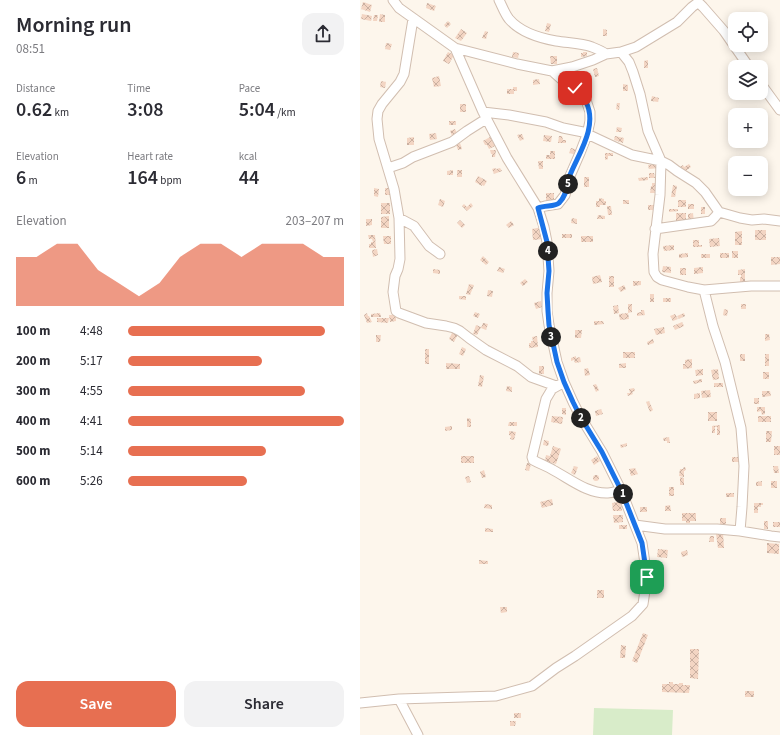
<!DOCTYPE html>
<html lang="en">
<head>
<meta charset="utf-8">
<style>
	body { margin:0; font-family:"Source Sans 3",sans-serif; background:#f2f2f3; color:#2b2b33; height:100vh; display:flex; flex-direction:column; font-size:15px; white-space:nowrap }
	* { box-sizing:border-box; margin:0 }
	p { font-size:13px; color:#7c7c81 }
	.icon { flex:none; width:22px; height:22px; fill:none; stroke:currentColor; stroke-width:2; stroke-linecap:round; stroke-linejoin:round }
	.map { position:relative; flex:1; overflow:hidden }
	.sheet { display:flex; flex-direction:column; background:#fff; width:360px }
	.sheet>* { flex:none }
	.controls { position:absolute; left:368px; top:12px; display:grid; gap:8px }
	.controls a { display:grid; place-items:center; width:40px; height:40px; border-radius:8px; background:#fff; box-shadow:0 2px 10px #0003; font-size:20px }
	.pin { position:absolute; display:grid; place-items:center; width:34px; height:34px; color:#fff; margin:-17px; border-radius:8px; box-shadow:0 2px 6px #0006 }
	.km { position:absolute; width:20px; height:20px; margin:-10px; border-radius:50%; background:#222; color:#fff; font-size:11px; line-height:20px; text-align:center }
	.round { display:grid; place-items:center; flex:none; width:42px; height:42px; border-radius:12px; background:#f2f2f3 }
	.headline { display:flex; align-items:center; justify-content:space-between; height:68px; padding:0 16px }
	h1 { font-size:22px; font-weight:600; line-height:30px }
	.metrics { display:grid; grid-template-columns:repeat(3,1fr); gap:6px; height:68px; padding:4px 16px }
	.metrics div { display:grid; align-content:center }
	.metrics b { font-size:20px; font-weight:600 }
	.metrics small { font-size:11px; font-weight:400 }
	.metrics p { font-size:11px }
	.chart { height:112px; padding:8px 16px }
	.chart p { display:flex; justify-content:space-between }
	.chart svg { width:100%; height:72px; margin-top:4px; fill:#e76f51; opacity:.7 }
	.action { display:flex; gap:8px; margin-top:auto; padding:8px 16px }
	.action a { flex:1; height:46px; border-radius:12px; background:#e76f51; color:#fff; font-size:16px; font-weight:600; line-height:46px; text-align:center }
	.action a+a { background:#f2f2f3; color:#2b2b33 }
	ul { padding:0 16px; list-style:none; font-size:13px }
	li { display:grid; grid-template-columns:64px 48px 1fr; align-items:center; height:30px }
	li i { height:10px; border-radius:5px; background:#e76f51 }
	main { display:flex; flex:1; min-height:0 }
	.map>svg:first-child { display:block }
	.garden { fill:#d8ecc9 }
	.building { fill:url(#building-cross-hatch) }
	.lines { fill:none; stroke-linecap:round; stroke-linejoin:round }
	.minor-casing { stroke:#d1beb0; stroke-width:11 }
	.minor { stroke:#fff; stroke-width:9 }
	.route-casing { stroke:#fff; stroke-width:8 }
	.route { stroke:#1a73e8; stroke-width:5 }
</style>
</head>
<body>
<main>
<section class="sheet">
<div class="headline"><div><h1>Morning run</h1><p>08:51</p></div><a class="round"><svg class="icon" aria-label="share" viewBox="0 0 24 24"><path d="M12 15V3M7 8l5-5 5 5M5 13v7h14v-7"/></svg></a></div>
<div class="metrics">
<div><p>Distance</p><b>0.62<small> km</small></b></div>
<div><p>Time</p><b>3:08</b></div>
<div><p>Pace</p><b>5:04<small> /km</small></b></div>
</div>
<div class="metrics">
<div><p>Elevation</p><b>6<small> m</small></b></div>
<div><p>Heart rate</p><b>164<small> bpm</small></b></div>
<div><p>kcal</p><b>44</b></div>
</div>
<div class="chart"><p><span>Elevation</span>203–207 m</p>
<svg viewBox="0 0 160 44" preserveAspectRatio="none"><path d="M0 44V14L10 14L20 6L30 6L40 22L50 30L60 38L70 30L80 14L90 6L100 6L110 14L120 6L130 6L140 6L150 14L160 14V44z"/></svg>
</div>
<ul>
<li><b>100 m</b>4:48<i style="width:91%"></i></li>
<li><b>200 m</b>5:17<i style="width:62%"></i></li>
<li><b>300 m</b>4:55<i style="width:82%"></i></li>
<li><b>400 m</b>4:41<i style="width:100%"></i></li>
<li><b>500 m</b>5:14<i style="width:64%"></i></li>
<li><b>600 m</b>5:26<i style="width:55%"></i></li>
</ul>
<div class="action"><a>Save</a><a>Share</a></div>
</section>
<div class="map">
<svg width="420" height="735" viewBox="0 0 420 735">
	<defs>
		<pattern id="building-cross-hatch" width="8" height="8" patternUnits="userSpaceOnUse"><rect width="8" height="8" fill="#f3d5c3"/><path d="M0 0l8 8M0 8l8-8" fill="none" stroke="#cab0a1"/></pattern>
	</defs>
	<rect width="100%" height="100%" fill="#fdf6ec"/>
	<!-- garden -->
	<path class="garden" d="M234 708 313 710 312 735H233Z"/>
	<!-- building -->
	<path class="building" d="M3 2 12 5 10 12 1 9Z
		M67 3 76 6 74 11 66 8Z
		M2 14 12 16 11 21 1 19Z
		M20 14 25 15V22H19Z
		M14 15H18L17 21H13Z
		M88 21 91 24 87 28 84 25Z
		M187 23 191 24 189 32 185 31Z
		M101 29 107 33 101 41 95 38Z
		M243 29 247 30V36H243Z
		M125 31 128 32 126 39 122 38Z
		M26 43 32 44 30 50 25 49Z
		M88 52 94 55 89 64 83 61Z
		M153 52 159 53 158 58 152 57Z
		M223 52H227V56L221 57V53H223Z
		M190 56H197V64H191Z
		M288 60V68H284V61Z
		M237 68 239 76 235 77 233 69Z
		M210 73 217 74 216 78H210Z
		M79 76 81 86 74 87 72 78Z
		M179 79 180 84 173 85V80Z
		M21 81 26 82 25 88 20 87Z
		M263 84 268 85V91H263Z
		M153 87H157V91H154V94H147V89H153Z
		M200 87H204V95H201Z
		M292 96 299 98 298 102 291 101Z
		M257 103H260L259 110 256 109Z
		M100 104H106V112H100Z
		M89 121H96V125H89Z
		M257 127 262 128 261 132H256Z
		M95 129 98 135 93 138 90 131Z
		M76 133 77 139 70 140 69 134Z
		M162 134 164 139 160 141 157 135Z
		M184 135 192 136 191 142 183 141Z
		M199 136H202L203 140H206V143H198Z
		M255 136 264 138 263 143 254 140Z
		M54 137V145H47V138Z
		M130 137 135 146 129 149 127 145H125L123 141Z
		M100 143 102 149 98 150 96 145Z
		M211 148 218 150 217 155 209 153Z
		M130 150H136L135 157H132V154H131Z
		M190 151H195V159H186V155H190Z
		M245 153H253V156H248V159L245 160Z
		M178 161H183V169H179Z
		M299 164V168L289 169 288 165Z
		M329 164 331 167 324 172 320 167 323 165 324 167Z
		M135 168 136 169 140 168 142 171 134 174 132 169Z
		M93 170V175H87V171Z
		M97 170H102V177H97Z
		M289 173H294L295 178H289Z
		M118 176 127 181 124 186 122 185V186L115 182Z
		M224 177H229V187H224Z
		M288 177V180L279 181 278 178Z
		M292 183H299L298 193H290L291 186H292Z
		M313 185 317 186 315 197H311Z
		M14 188 19 189 18 197 14 196Z
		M25 188H33V195H25Z
		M186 193H194V201H186Z
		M239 198 244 199V201H246V205H240V207H236V201H239Z
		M80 199 85 201 83 207 78 205Z
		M263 200H269V204H263Z
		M318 200H326V207H318Z
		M21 203H30V214H21Z
		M111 203 113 206 107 211 102 206 104 204 107 207Z
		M328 204H334V209H328Z
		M288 205H296V210H288Z
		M247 206H251L252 215H248Z
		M341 207H345V214H341Z
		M309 209H318V211L309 212Z
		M316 213H326V222H316Z
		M333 213 334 222H328V214Z
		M238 215 245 216V219H237Z
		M29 216V228H21V217Z
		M212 218 217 219V224L211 223Z
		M6 219H12V225L6 226Z
		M100 220 105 225 102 228 97 223Z
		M151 221 154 225 149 228 146 225Z
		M182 227 184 239 173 240 172 229Z
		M395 230H406V240H395Z
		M382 231V245H375V232Z
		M202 234H212V238H202Z
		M8 235H15L16 248H9V244H11V242H13L12 239H9Z
		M23 236H31V244H24Z
		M221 236H233V242H221Z
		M359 238 360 246 350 247 349 239Z
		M333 240H339V245H342V247H333Z
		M314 245V250L304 251 303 246Z
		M17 249 18 255 13 257 12 250Z
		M372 251H378V258H372Z
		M328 253V257L319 258V254Z
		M360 253H369V258H360Z
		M341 254H350V258H341Z
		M123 256 129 262 126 265 120 260Z
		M411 257H420V264L411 265Z
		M303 266 311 267V273L302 272Z
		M139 267 145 269 143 273 137 271Z
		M343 267V273L334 274V268Z
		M320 268H326V275H320Z
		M73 269 80 270V274L73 273Z
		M385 269V283H380V277H381V275H378V270Z
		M240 275 242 282 233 284 232 277Z
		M249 276H254V287H249Z
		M165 279 168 282 163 286 160 283Z
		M273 281H281V285L273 286Z
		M109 284 114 285 110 295 106 294Z
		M264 285 266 289 261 292 258 288Z
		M128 290 133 291 132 297 127 296Z
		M290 294H294V302H290Z
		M99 296H106V300L99 299Z
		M303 298H311V302H303Z
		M181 301 182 307 176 309 174 303Z
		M268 304H272V312L268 313Z
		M381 304H386V309H381Z
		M258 305 259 313 254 314 253 306Z
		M364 309 368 310 367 316 363 315Z
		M281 310H284L285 315 277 316V313L281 312Z
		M115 312 120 314 118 318 113 316Z
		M7 313 8 316H9L12 322 7 323 4 315Z
		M20 313 21 317H11V314Z
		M268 313 269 319 260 320 259 314Z
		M324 313 325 316 319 319 317 316Z
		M315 314 318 319 313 321 310 316Z
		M29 315H36V321L30 322Z
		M17 318H29L28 323 17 322Z
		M234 321H243L244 324 234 325Z
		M322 322 324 326 315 330 313 326Z
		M123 323 128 324 126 330 121 328Z
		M116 325 121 327 117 335 113 334Z
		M304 327 305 333 296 335 294 329Z
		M215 330H222L221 338H215Z
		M93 331 98 334 94 342 89 339Z
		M405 334H409L410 340 405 341Z
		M16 335H21L20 342H16Z
		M177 336 178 347 169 348V343H171V341H173L172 337Z
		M293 339 294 343 288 345 287 342Z
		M102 347 106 349 103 356 99 354Z
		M65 349H69V364H65Z
		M263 352H275V358H263Z
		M380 354H385V361H380Z
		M405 354H409V366H405Z
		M216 356V358L220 357 221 362 215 363 214 360 211 361V358Z
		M332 359V368L323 369V364H325V360Z
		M86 363 100 364V369H86Z
		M266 363V368H259V364Z
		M179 366H184V374H179Z
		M228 368 230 375 225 376 224 369Z
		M343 369V375L336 376 335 370Z
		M358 369 359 379 353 380 351 370Z
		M403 372H409V379H403Z
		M120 375 124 376 122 387 118 386Z
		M342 379V382L334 384 333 381Z
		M354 383H363V387H354Z
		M236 384 239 390 236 392 233 385Z
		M147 386 152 387V392L146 391Z
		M274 388 275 391 272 392 273 394 268 396 267 393H270L269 389Z
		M350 390 351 397 342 398 341 391Z
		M402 391H410L411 396 402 397Z
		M340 393V398L334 399V394Z
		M394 398H399V404H394Z
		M289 401 293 410 290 412 286 402Z
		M397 407H405V414L402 415 401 411 397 412Z
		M202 408H206V415L202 414Z
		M241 409 243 414 236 416 235 411Z
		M348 412H357V421H348Z
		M192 416 203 417 202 424 191 422Z
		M398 416H411V422H398Z
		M107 418 111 419V427H107Z
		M149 422H157V426H148Z
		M360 425V435H357V427H355V433H352V426Z
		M92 426V430L85 431V427Z
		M149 431 156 432 154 440 150 439 151 436 149 435Z
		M406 431H412L411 442H406Z
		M309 437 310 443H307V441H304L303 438Z
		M184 440 189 441 188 446 183 445Z
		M267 443V446L261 448 260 445Z
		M193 446 201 449 196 464 185 461 186 455 190 456Z
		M414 446H420V455H414Z
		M101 456H114V463H101Z
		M237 456 240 461 234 465 231 460Z
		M372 457H383V462H372Z
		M167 463 171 464 169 471 165 470Z
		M214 466 218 467 215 475 211 473Z
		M413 466H418L419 473H414Z
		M324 467 326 468 325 471H324V477L319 476 320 469H323Z
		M275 468 278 474 271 476 269 469Z
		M124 470 126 477 122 478 120 472Z
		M233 478a3 3 0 1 1 6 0a3 3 0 1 1-6 0Z
		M109 476 111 482 107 483 105 477Z
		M320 477 324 478V485H320Z
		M402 481V486H396V482Z
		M411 481H417V488H411Z
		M309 487H314V496H309Z
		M366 493H374V497H366Z
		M192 499 193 505 182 508 180 502Z
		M257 501H261L262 511H253L252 503 257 502Z
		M394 503H403V505H401V507H398V513H394Z
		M125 504 132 505V509L124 508Z
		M310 505 311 511H305V506Z
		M280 507H287V512H280Z
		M322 513H336V521H330V523H326V521H322Z
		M253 515H263V522L254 523Z
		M360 518H366V524H360Z
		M404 521H408V529H404Z
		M413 522H420V527H413Z
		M259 525H267V529H259Z
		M125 528 133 529V532H125Z
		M363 533 364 548H358L356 534Z
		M350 536H354V542H349Z
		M407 543 419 544V554L407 553Z
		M298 549 308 550 307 558 297 557Z
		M327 550 328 555 322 557 321 552Z
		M119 560 128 561V564H119Z
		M237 590H244V598H237Z
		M140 607H147V612L141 613Z
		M283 633 288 635 277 663 272 661Z
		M261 645 266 646 265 658H260Z
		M330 649H339L338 679 330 678Z
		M309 682H313V684H319V683H323V685H330L329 693 302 692V684H309Z
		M385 691H394V697H385Z
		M154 713H161V718H154Z
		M150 721H156L155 726H150Z"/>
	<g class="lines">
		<!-- minor casing -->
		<g class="minor-casing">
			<path id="minor" d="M139 0C142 6 145 14 149 19 160 32 179 38 196 41 208 43 221 43 232 47 237 49 242 51 246 54
				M53 19 44 74 40 82 22 104 18 111 17 119 19 139 34 189 39 218 40 259 38 269 35 276 33 292 36 311 39 313 66 323 86 326 94 328 100 331 109 338 126 350 157 366 171 377 196 386
				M95 48 157 64 192 71 201 79 219 91 223 94 227 103 230 112V121L227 135 220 153 210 176 205 195 198 204 185 206 178 208
				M261 52 269 62 273 72 280 94 288 131 301 161 300 195 293 254 294 272 297 277 302 280 328 287 344 290 391 286H420
				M192 71 212 67 233 60 246 54 261 52 276 47 317 22 332 7 336 4H340L343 7 364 31 389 67
				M401 84 420 110
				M123 112 149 115 186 122 203 128 223 132 272 155 301 161 309 165 317 171 336 183 345 192 359 212 380 218 392 220 404 219 420 221
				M28 168 43 163 53 157 92 142 107 131 126 119
				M39 218 54 226 69 246 80 254
				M295 229 351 221 355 217 359 212
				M344 290 353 326 365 362 381 428 384 466 382 507 380 531
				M201 384 192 389 186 399 173 453 172 457 173 460C180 464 187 466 193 470 210 479 228 494 248 493 253 493 257 491 261 490
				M275 525 305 529H357L380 531 411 536 420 537
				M39 699 58 735
				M0 703 39 699 136 696 172 686 196 668 215 656 272 616 283 604 287 577 282 543 261 490 242 452 220 416 213 402 204 382 197 362 189 325 187 311V293L189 271 187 242 184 227 178 208 147 158 123 112 95 48 39 8 33 0"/>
		</g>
		<!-- minor -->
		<use href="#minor" class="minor"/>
	</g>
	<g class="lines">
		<!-- route casing -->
		<g class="route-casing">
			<path id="route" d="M215 88C221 91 224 96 226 102 238 126 219 153 210 175 207 184 207 196 199 203 195 207 185 205 178 208L187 242 189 271 187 293 188 311 189 325 197 362 204 382 213 402 220 416 242 452 261 490 282 543 287 577"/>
		</g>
		<!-- route -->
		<use href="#route" class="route"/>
	</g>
</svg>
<div class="controls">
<a><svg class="icon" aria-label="locate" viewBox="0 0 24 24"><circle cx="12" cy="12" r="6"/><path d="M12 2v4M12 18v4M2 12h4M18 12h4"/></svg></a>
<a><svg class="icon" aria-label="layers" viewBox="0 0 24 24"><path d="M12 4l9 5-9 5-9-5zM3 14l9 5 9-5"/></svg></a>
<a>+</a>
<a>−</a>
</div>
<div class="pin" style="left:287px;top:577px;background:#1e9e55"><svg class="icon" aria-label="arrive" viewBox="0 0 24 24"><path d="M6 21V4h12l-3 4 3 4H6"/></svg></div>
<div class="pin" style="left:215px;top:88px;background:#d93025"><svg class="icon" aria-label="check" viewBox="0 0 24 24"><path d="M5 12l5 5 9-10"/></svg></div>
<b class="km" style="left:263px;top:494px">1</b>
<b class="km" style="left:221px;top:418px">2</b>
<b class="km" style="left:191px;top:337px">3</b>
<b class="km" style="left:188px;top:251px">4</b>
<b class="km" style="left:208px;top:184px">5</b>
</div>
</main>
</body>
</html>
